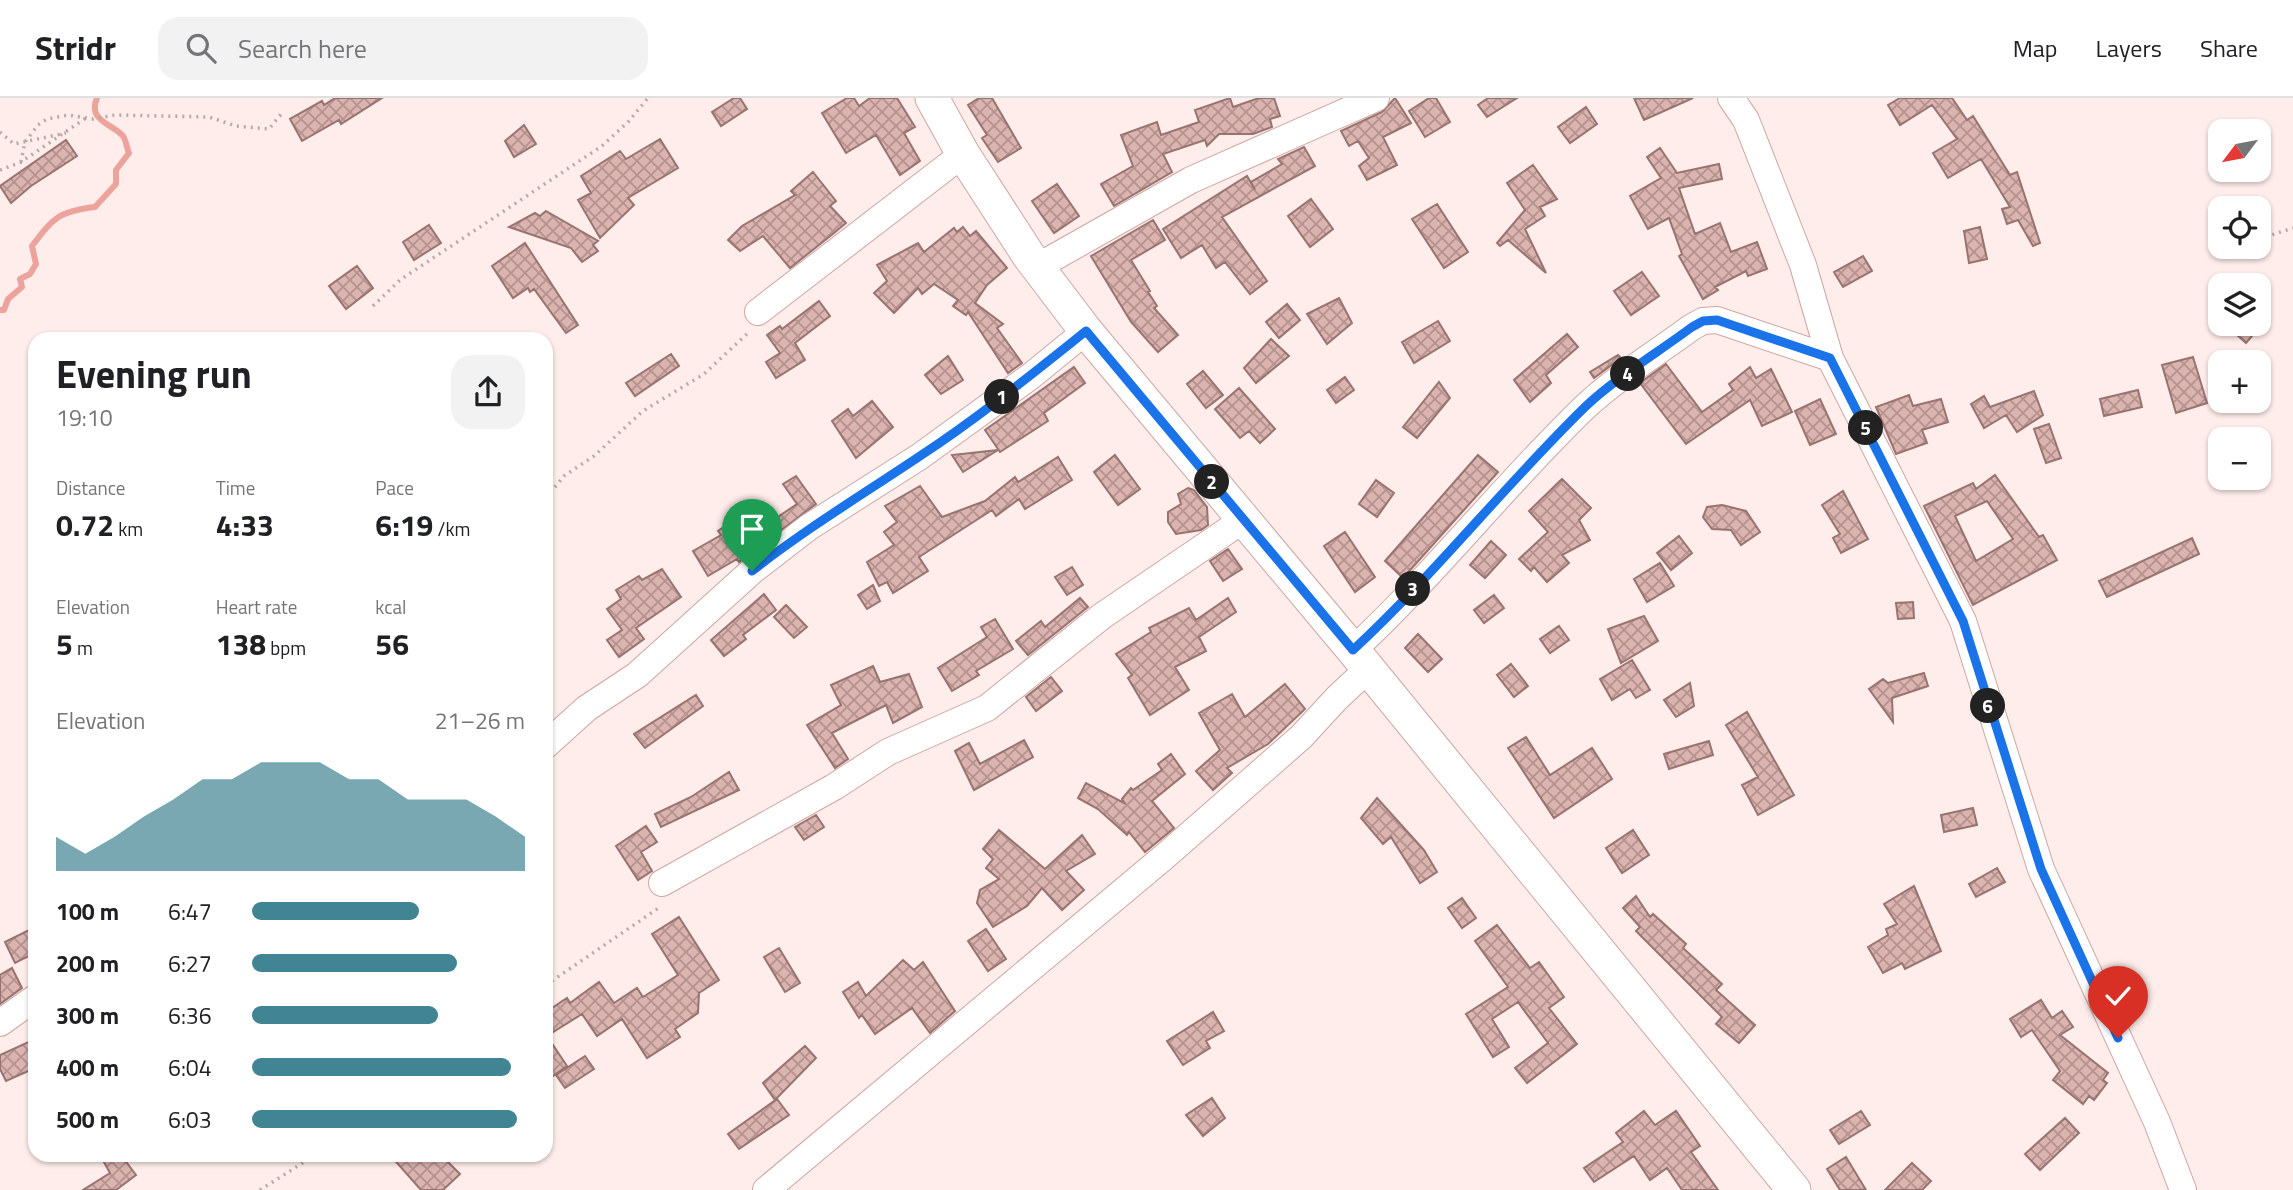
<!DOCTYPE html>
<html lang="en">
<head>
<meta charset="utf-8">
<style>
	body { margin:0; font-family:"Titillium Web",sans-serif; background:#f2f2f2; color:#202124; height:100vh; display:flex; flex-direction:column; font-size:26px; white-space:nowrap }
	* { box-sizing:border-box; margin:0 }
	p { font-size:23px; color:#757577 }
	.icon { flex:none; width:38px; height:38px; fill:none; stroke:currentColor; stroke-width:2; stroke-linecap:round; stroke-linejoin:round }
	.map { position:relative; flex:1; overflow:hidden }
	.sheet { position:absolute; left:28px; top:234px; width:525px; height:830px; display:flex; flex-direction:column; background:#fff; border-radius:21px; box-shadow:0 2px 5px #0004 }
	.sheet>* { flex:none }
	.needle { width:46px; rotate:238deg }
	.buttons { position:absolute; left:2208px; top:21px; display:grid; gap:14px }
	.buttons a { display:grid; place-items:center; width:63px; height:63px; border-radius:14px; background:#fff; box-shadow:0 2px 5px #0004; font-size:35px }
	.pin { position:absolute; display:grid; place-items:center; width:60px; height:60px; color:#fff; margin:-72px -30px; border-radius:50% 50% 50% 0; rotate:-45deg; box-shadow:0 0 7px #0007 }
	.pin .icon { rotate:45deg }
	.km { position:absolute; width:35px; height:35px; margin:-18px; border-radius:50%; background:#222; color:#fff; font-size:19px; line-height:35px; text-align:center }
	.round { display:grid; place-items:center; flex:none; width:74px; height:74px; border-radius:21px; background:#f2f2f2 }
	.overview { display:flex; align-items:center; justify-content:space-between; height:119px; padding:0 28px }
	h1 { font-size:38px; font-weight:700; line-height:52px }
	.stats { display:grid; grid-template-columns:repeat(3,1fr); gap:10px; height:119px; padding:7px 28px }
	.stats div { display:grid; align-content:center }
	.stats b { font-size:30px; font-weight:700 }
	.stats small { font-size:19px; font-weight:400 }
	.stats p { font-size:19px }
	.chart { height:196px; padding:14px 28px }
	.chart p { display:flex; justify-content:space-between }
	.chart svg { width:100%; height:126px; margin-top:7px; fill:#418493; opacity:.7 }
	ul { padding:0 28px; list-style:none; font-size:23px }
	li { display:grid; grid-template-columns:112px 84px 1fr; align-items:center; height:52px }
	li i { height:18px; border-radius:9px; background:#418493 }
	header { display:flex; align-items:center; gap:42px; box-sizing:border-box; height:98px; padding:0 35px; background:#fff; border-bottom:2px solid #e0e0e0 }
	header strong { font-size:33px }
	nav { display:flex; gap:38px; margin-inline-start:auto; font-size:24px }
	.search { width:490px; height:63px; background:#f2f2f2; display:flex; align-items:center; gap:18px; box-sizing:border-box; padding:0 24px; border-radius:21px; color:#757577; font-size:26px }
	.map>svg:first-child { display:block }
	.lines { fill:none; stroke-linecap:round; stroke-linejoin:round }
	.stream { stroke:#eca39c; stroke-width:6 }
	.building { fill:url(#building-cross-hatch); stroke:#98736f; stroke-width:2; fill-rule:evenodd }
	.minor-casing { stroke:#cea6a2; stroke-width:28 }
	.major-casing { stroke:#cea6a2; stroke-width:35 }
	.path { stroke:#b9a8a6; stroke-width:3.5; stroke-dasharray:2 5; stroke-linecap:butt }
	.minor { stroke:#fff; stroke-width:26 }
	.major { stroke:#fff; stroke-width:33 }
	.route-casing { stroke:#fff; stroke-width:14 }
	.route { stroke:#1a73e8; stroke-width:9 }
</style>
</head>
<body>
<header>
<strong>Stridr</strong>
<div class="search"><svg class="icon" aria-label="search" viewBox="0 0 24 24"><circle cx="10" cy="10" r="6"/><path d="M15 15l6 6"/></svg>Search here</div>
<nav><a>Map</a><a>Layers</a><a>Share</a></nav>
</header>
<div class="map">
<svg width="2293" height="1092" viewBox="0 0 2293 1092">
	<defs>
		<pattern id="building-cross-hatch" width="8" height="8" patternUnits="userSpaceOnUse" patternTransform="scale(1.75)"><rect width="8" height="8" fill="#dbb3af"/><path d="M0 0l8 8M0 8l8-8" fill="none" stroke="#b3928f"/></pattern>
	</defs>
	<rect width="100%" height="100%" fill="#feedeb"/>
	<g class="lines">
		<!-- stream -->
		<path class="stream" d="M0 212H4L8 201 22 189 20 181 30 176 36 166 32 148C53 120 59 113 95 109L116 86V72L129 55C127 51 126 42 123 38 113 26 87 23 97 0"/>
	</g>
	<!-- building -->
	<path class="building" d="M335 0H382L341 26 339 22 302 43 290 21 322 3 324 7Z
		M734 0H740L747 11 721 28 712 14Z
		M847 0H854L859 8 870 0H897L915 29 904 35 920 63 900 77 876 37 846 55 822 15Z
		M979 0H992L1021 50 998 64 982 40 987 37 968 7Z
		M1230 0 1233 9 1259 0H1274L1280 18 1270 21 1272 29 1253 36H1219L1207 48 1205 42 1163 56 1172 74 1114 108 1101 86 1133 68 1121 37 1157 24 1161 37 1199 24 1195 12Z
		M1395 0 1411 25 1383 39 1397 67 1367 82 1359 68 1369 60 1358 43 1349 48 1341 33 1382 14Z
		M1429 0H1436L1450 24 1425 39 1409 13Z
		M1488 0H1517L1487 19 1478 7Z
		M1634 0H1693L1644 22Z
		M1900 0H1952L1967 22 1973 18 2010 77 2017 74 2040 145 2033 148 2018 122 2007 126 2002 111 2010 109 1981 61 1948 80 1933 55 1957 41 1932 7 1900 27 1888 7Z
		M1586 9 1597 26 1570 45 1558 29Z
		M524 27 536 46 514 59 505 43Z
		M660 41 678 70 628 100 634 107 600 140 578 102 591 95 581 78 620 53 626 61Z
		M66 42 77 58 31 88 11 105 0 88Z
		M1304 49 1315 68 1222 119 1267 183 1250 196 1225 164 1216 170 1202 147 1181 160 1163 131 1247 78 1255 92 1251 84 1282 66 1278 61Z
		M1660 50 1677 75 1719 66 1722 81 1679 90 1695 136 1720 125 1731 154 1757 144 1767 171 1748 178 1746 173 1715 189 1718 192 1703 201 1679 158 1682 156 1669 120 1648 131 1630 98 1661 80 1647 59Z
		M1533 67 1557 101 1540 109 1545 118 1525 131 1546 175 1508 142 1500 148 1497 145 1525 112 1507 85Z
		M813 74 836 103 830 108 846 125 834 135 790 170 763 138 740 153 728 142 742 128 795 97 791 93Z
		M1057 86 1079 118 1054 135 1032 103Z
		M1311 101 1333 131 1310 149 1288 118Z
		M1437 106 1468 154 1444 170 1412 121Z
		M546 113 598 143 593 147 598 153 582 164 571 150 509 129 535 115 540 118Z
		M1153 122 1165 142 1131 162 1150 193 1148 194 1157 208 1154 210 1178 237 1158 254 1131 224 1091 158Z
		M429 127 441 145 414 162 403 144Z
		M963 129 970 138 976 133 1007 170 987 187 975 205 1003 226 997 230 1022 265 1008 275 968 214 966 217 953 208 958 202 934 186 922 196 918 190 894 215 874 195 887 183 877 167 918 145 924 154 954 130 957 134Z
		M1980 129 1987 161 1969 165 1964 133Z
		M525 145 578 227 566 235 534 191 530 194 528 190 513 200 492 168Z
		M1863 158 1872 173 1843 189 1834 174Z
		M357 168 373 190 346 211 329 188Z
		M1642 174 1659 198 1631 217 1614 193Z
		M1339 200 1352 225 1327 246 1307 216Z
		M819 203 830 218 795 245 805 262 776 280 766 264 780 255 767 237 780 228 782 231Z
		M1287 206 1300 222 1279 240 1266 224Z
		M1438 223 1450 243 1414 265 1402 244Z
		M2225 226H2262L2246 245Z
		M1567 236 1578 249 1546 277 1551 285 1530 304 1514 282Z
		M1271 241 1289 258 1256 285 1244 270Z
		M671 256 679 268 635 298 626 285Z
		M1618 257 1621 260 1594 280 1590 274Z
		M948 258 963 282 941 296 925 277Z
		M2193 259 2207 305 2176 315 2162 267Z
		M1666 266 1702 314 1733 292 1729 286 1750 269 1756 280 1771 271 1792 314 1762 328 1750 302 1686 346 1640 285Z
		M1074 269 1085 285 1044 315 1048 323 1000 354 985 332Z
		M1203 273 1223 297 1206 310 1187 286Z
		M1345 279 1354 292 1336 305 1327 292Z
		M1439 284 1450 300 1417 340 1403 329Z
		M1239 290 1275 331 1260 345 1249 333 1240 340 1215 311Z
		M2138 292 2142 309 2104 318 2100 301Z
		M2034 293 2043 317 2017 334 2006 317 1984 330 1971 306 1984 298 1990 309Z
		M1909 297 1913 308 1941 301 1948 324 1922 332 1927 345 1896 356 1876 309Z
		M1820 301 1836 336 1810 347 1795 313Z
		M872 303 893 329 856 360 832 323 848 311 853 318Z
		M2049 326 2061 360 2046 365 2034 331Z
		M998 352 963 374 952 357Z
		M1115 357 1140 391 1118 407 1094 374Z
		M1478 357 1498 374 1403 480 1385 463Z
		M1058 359 1072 382 1025 411 1019 401 996 418 992 412 919 459 928 473 893 495 887 484 879 488 867 464 894 447 884 434 897 424 885 408 920 388 942 419 985 403 1015 379 1018 384Z
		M1995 377 2039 439 2043 437 2057 462 1973 507 1924 408 1973 385 1976 391ZM1987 403 2013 441 1976 463 1955 418Z
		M796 378 816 406 739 464 737 461 708 478 693 453 721 437 718 433 747 413 760 431 797 406 783 386Z
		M1562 381 1591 410 1579 422 1590 442 1562 457 1569 465 1547 484 1534 469 1531 473 1519 461 1548 434 1529 413Z
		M1376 382 1394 395 1377 419 1359 406Z
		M1188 390 1194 392 1207 409 1208 427 1201 432 1176 436 1168 424V414L1181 406 1178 396Z
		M1843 393 1868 441 1841 455 1833 440 1840 436 1822 407Z
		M1722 407 1746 413 1760 434 1741 447 1731 432 1712 431 1703 419 1707 409Z
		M1345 434 1375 479 1355 494 1324 448Z
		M1679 438 1692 455 1671 472 1657 455Z
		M2192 440 2199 456 2107 499 2099 483Z
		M1491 443 1506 457 1485 480 1470 467Z
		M1228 451 1242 471 1223 483 1210 463Z
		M1660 465 1674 488 1647 504 1634 481Z
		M1072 469 1083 487 1067 497 1055 479Z
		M662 471 681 499 636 530 644 541 619 559 607 542 622 532 607 511 621 501 616 492 639 478 642 482Z
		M873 487 880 503 867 511 858 497Z
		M764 496 776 512 743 537 746 541 724 558 711 542Z
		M1494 497 1504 510 1484 525 1474 512Z
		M1080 500 1088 509 1028 557 1016 543 1041 523 1045 529Z
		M1228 500 1236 514 1199 539 1206 553 1175 569 1189 592 1150 617 1128 580 1132 577 1116 556 1151 534 1149 530 1189 510 1196 522Z
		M1913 504 1914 520 1898 521 1896 505Z
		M786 507 807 529 794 540 774 519Z
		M1644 518 1658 543 1621 565 1608 531Z
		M995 521 1013 551 976 573 979 577 952 593 938 570 987 539 981 529Z
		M1559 528 1569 542 1550 555 1540 541Z
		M1418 536 1442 561 1428 574 1405 550Z
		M1632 562 1650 592 1636 600 1630 591 1612 602 1600 581Z
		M1511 566 1528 588 1514 599 1497 577Z
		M873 568 880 584 909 576 922 609 893 625 886 607 832 635 848 661 835 670 807 627 841 607 831 587Z
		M1924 575 1928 588 1892 600 1893 624 1869 591 1883 581 1888 585Z
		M1051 579 1062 593 1036 613 1026 599Z
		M1690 585 1694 608 1676 619 1664 602Z
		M1285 586 1305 611 1268 646 1227 670 1232 675 1213 692 1196 673 1220 652 1199 615 1232 596 1245 619Z
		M696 597 703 608 645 650 634 636Z
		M1747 614 1794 697 1758 717 1742 687 1758 679 1726 627Z
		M1526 639 1550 677 1592 650 1612 681 1554 720 1508 650Z
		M1024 642 1033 659 974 692 955 653 969 645 980 666Z
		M1709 643 1713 657 1669 671 1664 656Z
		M1171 656 1185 676 1152 703 1174 730 1145 754 1129 734 1127 737 1098 711 1078 700 1086 685 1124 705 1122 701 1131 690 1133 692 1162 672 1158 666Z
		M729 674 739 692 661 729 655 716 691 699Z
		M1377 700 1424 752 1437 774 1420 785 1391 739 1383 746 1361 720Z
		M1973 710 1977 727 1944 734 1941 717Z
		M816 717 824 729 804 742 795 729Z
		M646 728 657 744 641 754 652 773 638 782 616 748Z
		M999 732 1045 771 1082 737 1095 756 1066 773 1084 792 1062 812 1042 790 1027 808 993 829 977 805 980 792 999 781 986 770 993 761 983 751Z
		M1633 732 1649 757 1622 775 1606 750Z
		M1997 770 2005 784 1976 799 1969 786Z
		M1914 788 1941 853 1905 871 1902 865 1883 875 1868 849 1888 837 1886 831 1897 826 1884 806Z
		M1636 798 1650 819 1653 816 1686 846 1683 850 1722 886 1716 892 1755 927 1739 945 1716 926 1722 919 1636 833 1640 829 1623 810Z
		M1462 800 1476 820 1462 830 1448 810Z
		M679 819 719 882 699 895 698 915 675 931 680 939 647 960 622 921 597 938 582 916 547 938 567 968 546 983V914L567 900 570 905 599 884 614 905 637 890 643 899 678 877 652 836Z
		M1497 827 1530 870 1539 864 1564 899 1549 910 1577 946 1527 985 1515 970 1548 945 1518 904 1492 921 1509 949 1493 959 1466 916 1508 889 1475 843Z
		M35 829V855L15 865 5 844Z
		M986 831 1006 861 988 873 968 843Z
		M779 850 800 885 785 894 764 859Z
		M903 862 914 872 923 864 955 913 930 935 912 910 875 936 862 917 859 920 843 894 858 884 866 898Z
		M12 870 22 890 0 906V877Z
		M2041 902 2052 920 2062 913 2073 929 2060 937 2108 975 2103 982 2107 985 2094 1002 2089 998 2083 1006 2053 982 2060 973 2032 932 2021 939 2010 921Z
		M1213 914 1224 933 1206 943 1210 950 1183 967 1167 943Z
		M35 941V970L6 983 0 971V957Z
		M805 948 816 960 775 1002 763 985Z
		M585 958 594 971 565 990 556 977Z
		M1212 1000 1225 1020 1203 1038 1186 1017Z
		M777 1001 789 1017 739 1051 728 1036Z
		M1644 1013 1655 1027 1676 1013 1700 1048 1691 1054 1718 1092H1682L1667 1070 1650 1082 1634 1058 1594 1084 1584 1070 1623 1044 1616 1035Z
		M1861 1013 1870 1027 1839 1046 1830 1032Z
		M2065 1020 2079 1035 2040 1072 2025 1056Z
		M100 1057H121L136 1077 116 1092H83L110 1075Z
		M390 1057H441L460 1076 443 1092H421Z
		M1846 1059 1866 1092H1840L1827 1071Z
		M1912 1065 1931 1083 1922 1092H1885Z"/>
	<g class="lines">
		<!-- minor casing -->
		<g class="minor-casing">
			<path id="minor" d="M1731 0 1746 22 1803 167 1830 260 1963 523 2041 771 2157 1024 2183 1092
				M1037 169 1191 82 1376 0
				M758 214 963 56
				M1353 552C1435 476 1504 387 1585 309 1617 279 1657 255 1692 229L1703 223 1717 222 1830 260
				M546 647 587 610 637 577 752 473 809 429 919 359 1031 278 1086 233
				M662 785 834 689 888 654 987 610 1102 518 1243 422
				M0 925 35 900
				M766 1092 1164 759 1301 639 1337 600 1368 571"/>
		</g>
		<!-- major casing -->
		<g class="major-casing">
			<path id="major" d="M932 0 963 56 1029 158 1086 233 1353 552 1794 1092"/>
		</g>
		<!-- path -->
		<path class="path" d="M0 34 14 46 66 35
			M21 64 25 44 38 27 47 21 68 17 93 21 115 17 209 19 236 28 269 31 282 15
			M0 72 21 64 86 20
			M2259 141 2293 130
			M2214 148 2221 147
			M373 208 400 182 602 48 629 23 648 0
			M546 400 564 378 594 358 643 313 704 276 748 235
			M546 887 660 809
			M260 1092 315 1057"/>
		<!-- minor -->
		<use href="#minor" class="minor"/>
		<!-- major -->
		<use href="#major" class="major"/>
	</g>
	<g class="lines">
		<!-- route casing -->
		<g class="route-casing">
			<path id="route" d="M752 473C807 430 862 397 920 358 978 320 1032 276 1086 233L1353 552C1435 476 1505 387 1585 309 1617 279 1657 255 1692 229L1703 223 1717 222 1830 260 1963 523 2041 771 2118 940"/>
		</g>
		<!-- route -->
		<use href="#route" class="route"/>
	</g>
</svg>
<div class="buttons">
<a><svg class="needle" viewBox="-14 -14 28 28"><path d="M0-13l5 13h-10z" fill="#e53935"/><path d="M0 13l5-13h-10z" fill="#757577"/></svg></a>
<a><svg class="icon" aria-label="locate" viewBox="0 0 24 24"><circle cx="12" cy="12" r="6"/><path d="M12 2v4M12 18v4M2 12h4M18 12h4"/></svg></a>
<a><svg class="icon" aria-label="layers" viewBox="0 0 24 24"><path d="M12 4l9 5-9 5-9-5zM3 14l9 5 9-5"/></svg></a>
<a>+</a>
<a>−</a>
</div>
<div class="pin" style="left:752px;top:473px;background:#1e9e55"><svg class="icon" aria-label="arrive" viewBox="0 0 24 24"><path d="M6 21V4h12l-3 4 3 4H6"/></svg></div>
<div class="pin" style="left:2118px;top:940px;background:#d93025"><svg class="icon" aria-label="check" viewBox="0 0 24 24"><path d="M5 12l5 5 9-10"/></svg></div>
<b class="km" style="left:1002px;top:299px">1</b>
<b class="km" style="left:1212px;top:384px">2</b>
<b class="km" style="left:1413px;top:491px">3</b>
<b class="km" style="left:1628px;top:276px">4</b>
<b class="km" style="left:1866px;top:330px">5</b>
<b class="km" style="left:1988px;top:608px">6</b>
<section class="sheet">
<div class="overview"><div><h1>Evening run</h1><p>19:10</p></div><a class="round"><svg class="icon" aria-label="share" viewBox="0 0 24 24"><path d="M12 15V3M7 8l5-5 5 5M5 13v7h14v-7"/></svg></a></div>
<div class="stats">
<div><p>Distance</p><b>0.72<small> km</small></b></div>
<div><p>Time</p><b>4:33</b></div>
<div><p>Pace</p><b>6:19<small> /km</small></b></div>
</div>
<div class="stats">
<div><p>Elevation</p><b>5<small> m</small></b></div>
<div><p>Heart rate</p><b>138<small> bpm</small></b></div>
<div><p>kcal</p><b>56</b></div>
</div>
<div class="chart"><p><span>Elevation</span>21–26 m</p>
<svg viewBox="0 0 160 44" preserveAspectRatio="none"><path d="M0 44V32L10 38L20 32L30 25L40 19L50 12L60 12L70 6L80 6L90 6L100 12L110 12L120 19L130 19L140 19L150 25L160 32V44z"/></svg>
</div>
<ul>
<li><b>100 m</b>6:47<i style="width:61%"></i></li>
<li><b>200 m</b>6:27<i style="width:75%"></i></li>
<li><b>300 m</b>6:36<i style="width:68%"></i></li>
<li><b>400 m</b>6:04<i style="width:95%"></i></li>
<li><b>500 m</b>6:03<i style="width:97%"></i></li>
</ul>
</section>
</div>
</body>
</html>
